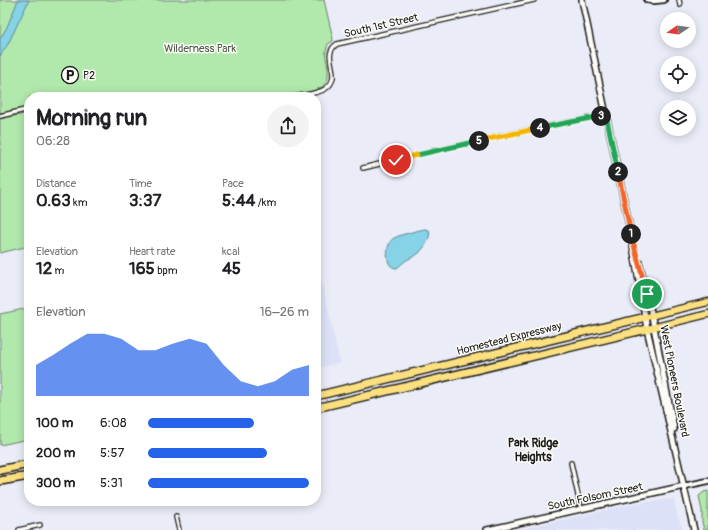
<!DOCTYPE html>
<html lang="en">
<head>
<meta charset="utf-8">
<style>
	body { margin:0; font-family:Pangolin,sans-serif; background:#f2f2f2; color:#202124; height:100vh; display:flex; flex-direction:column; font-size:15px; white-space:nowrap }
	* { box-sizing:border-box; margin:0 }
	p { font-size:13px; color:#757577 }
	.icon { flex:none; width:22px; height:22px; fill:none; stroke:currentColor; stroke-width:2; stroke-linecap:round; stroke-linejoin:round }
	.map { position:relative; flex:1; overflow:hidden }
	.panel { position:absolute; left:24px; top:92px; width:297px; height:414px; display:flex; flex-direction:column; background:#fff; border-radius:16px; box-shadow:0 2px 10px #0003 }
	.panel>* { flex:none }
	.needle { width:26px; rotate:257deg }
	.controls { position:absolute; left:660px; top:12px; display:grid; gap:8px }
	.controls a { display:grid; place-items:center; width:36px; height:36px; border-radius:50%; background:#fff; box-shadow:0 2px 10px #0003; font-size:20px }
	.pin { position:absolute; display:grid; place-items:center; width:34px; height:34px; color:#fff; margin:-17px; border:2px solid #fff; border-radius:50%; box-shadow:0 1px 4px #0007 }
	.km { position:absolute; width:20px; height:20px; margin:-10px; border-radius:50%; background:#222; color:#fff; font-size:11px; line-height:20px; text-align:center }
	.round { display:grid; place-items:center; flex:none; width:42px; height:42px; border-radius:21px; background:#f2f2f2 }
	.summary { display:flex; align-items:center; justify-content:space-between; height:68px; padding:0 12px }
	h1 { font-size:22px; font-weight:700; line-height:30px }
	.metrics { display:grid; grid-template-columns:repeat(3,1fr); gap:6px; height:68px; padding:4px 12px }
	.metrics div { display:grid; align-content:center }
	.metrics b { font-size:17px; font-weight:700 }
	.metrics small { font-size:11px; font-weight:400 }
	.metrics p { font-size:11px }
	.chart { height:112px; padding:8px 12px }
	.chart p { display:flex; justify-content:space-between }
	.chart svg { width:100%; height:72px; margin-top:4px; fill:#2563eb; opacity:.7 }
	ul { padding:0 12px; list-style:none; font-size:13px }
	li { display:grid; grid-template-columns:64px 48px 1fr; align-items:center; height:30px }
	li i { height:10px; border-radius:5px; background:#2563eb }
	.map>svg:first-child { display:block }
	.built { fill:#dde1f7 }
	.green { fill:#b1e8ab; stroke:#668264 }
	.water { fill:#86d2e6; stroke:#5c8995 }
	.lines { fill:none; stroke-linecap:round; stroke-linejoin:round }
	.minor-casing { stroke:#1c1c1c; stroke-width:6 }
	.tertiary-casing { stroke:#1c1c1c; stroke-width:8 }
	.secondary-casing { stroke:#1c1c1c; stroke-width:8 }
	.trunk-casing { stroke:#1c1c1c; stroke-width:9 }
	.motorway-casing { stroke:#1c1c1c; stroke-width:10 }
	.minor { stroke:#fdfcf7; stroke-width:3.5 }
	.tertiary { stroke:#fdfcf7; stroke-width:4.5 }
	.secondary { stroke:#fdfcf7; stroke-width:5 }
	.trunk { stroke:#fce080; stroke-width:6 }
	.motorway { stroke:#fce080; stroke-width:7 }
	.split-1-casing { stroke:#fff; stroke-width:8 }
	.split-2-casing { stroke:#fff; stroke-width:8 }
	.split-3-casing { stroke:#fff; stroke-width:8 }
	.split-4-casing { stroke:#fff; stroke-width:8 }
	.split-5-casing { stroke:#fff; stroke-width:8 }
	.split-6-casing { stroke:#fff; stroke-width:8 }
	.split-7-casing { stroke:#fff; stroke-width:8 }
	.split-1 { stroke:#f0652b; stroke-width:5 }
	.split-2 { stroke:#f0652b; stroke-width:5 }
	.split-3 { stroke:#22a559; stroke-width:5 }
	.split-4 { stroke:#22a559; stroke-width:5 }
	.split-5 { stroke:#f5b400; stroke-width:5 }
	.split-6 { stroke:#22a559; stroke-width:5 }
	.split-7 { stroke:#f5b400; stroke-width:5 }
	.labels { text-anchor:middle; stroke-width:3; stroke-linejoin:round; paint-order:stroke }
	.street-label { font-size:11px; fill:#1c1c1c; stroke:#fdfcf7 }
	.park-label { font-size:11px; fill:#495947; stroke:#fdfcf7 }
	.poi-label { font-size:11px; fill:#1c1c1c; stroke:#fdfcf7; text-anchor:start }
	.neighbourhood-label { font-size:12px; font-weight:bold; fill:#1c1c1c; stroke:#fdfcf7 }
</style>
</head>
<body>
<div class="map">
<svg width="708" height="530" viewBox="0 0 708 530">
	<rect width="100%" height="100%" fill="#eaecf7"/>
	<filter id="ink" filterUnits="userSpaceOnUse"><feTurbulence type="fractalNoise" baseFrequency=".025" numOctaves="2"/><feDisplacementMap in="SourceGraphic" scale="8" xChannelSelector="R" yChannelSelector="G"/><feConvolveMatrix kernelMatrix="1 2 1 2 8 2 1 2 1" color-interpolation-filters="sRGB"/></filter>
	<g filter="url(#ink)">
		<!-- built -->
		<path class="built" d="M316 256 340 363 316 368Z
			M674 499 678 517 683 530H517L637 503Z"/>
		<!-- green -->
		<path class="green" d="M0 0H324L333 39V41L328 44C324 56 326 57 328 68 328 73 329 79 325 84 318 93 295 95 284 97H75V96L71 97H29V107L0 113Z
			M29 113V246L0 253V119Z
			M29 308V439L0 445V314Z
			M708 491V530H704L702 522V511L699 496 704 492Z"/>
		<!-- water -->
		<path class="water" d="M18 0H29L8 44 0 56V39L7 27Z
			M425 229 429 230C432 237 424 248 419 253 415 257 409 258 405 261 402 263 400 266 397 268 384 269 385 243 394 238 399 235 419 230 425 229Z"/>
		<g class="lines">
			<!-- minor casing -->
			<g class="minor-casing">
				<path id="minor" d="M679 0 680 5
					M294 97C302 95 317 94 325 89 345 76 319 56 337 44L534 0
					M0 116 29 109
					M363 168C444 148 524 130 606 115
					M571 463 581 509
					M176 517 179 530
					M19 530 40 525"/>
			</g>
			<!-- tertiary casing -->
			<g class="tertiary-casing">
				<path id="tertiary" d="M647 0 654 1 664 0
					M684 486 708 481"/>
			</g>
			<!-- secondary casing -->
			<g class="secondary-casing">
				<path id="secondary" d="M582 0 631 234 647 329 694 530
					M639 262 649 302 674 429
					M487 530 684 486"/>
			</g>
			<!-- trunk casing -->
			<g class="trunk-casing">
				<path id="trunk" d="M646 317 708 302
					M647 329 708 314"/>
			</g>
			<!-- motorway casing -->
			<g class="motorway-casing">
				<path id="motorway" d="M316 396 646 317
					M316 408 647 329
					M0 470 29 464
					M0 481 29 476"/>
			</g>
			<!-- minor -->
			<use href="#minor" class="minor"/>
			<!-- tertiary -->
			<use href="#tertiary" class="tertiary"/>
			<!-- secondary -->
			<use href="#secondary" class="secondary"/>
			<!-- trunk -->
			<use href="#trunk" class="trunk"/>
			<!-- motorway -->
			<use href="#motorway" class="motorway"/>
		</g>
	</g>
	<g class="lines" filter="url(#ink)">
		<!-- split-1 casing -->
		<g class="split-1-casing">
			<path id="split-1" d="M631 234 647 294"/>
		</g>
		<!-- split-2 casing -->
		<g class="split-2-casing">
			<path id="split-2" d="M618 172 631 234"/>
		</g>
		<!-- split-3 casing -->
		<g class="split-3-casing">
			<path id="split-3" d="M601 116 606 115 618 172"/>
		</g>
		<!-- split-4 casing -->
		<g class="split-4-casing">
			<path id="split-4" d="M540 128 601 116"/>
		</g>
		<!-- split-5 casing -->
		<g class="split-5-casing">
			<path id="split-5" d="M479 141 540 128"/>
		</g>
		<!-- split-6 casing -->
		<g class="split-6-casing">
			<path id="split-6" d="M417 155 479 141"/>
		</g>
		<!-- split-7 casing -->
		<g class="split-7-casing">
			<path id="split-7" d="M396 160 417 155"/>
		</g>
		<!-- split-1 -->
		<use href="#split-1" class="split-1"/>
		<!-- split-2 -->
		<use href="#split-2" class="split-2"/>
		<!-- split-3 -->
		<use href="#split-3" class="split-3"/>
		<!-- split-4 -->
		<use href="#split-4" class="split-4"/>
		<!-- split-5 -->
		<use href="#split-5" class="split-5"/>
		<!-- split-6 -->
		<use href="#split-6" class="split-6"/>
		<!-- split-7 -->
		<use href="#split-7" class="split-7"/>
	</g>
	<!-- icons -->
	<defs>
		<g id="parking-ring" transform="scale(0.9)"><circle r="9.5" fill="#fdfcf7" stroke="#1c1c1c" stroke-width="1.5"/><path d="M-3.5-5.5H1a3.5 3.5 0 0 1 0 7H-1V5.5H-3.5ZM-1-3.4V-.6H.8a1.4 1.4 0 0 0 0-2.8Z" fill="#1c1c1c"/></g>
	</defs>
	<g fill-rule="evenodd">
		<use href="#parking-ring" x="70" y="75"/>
	</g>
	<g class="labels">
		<!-- street labels -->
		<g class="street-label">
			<text transform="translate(381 25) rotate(-13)" y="4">South 1st Street</text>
			<text transform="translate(509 338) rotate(-14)" y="4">Homestead Expressway</text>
			<text transform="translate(675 381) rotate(79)" y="4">West Pioneers Boulevard</text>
			<text transform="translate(595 496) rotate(-12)" y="4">South Folsom Street</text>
		</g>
		<!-- park labels -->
		<g class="park-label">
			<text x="200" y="52">Wilderness Park</text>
		</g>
		<!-- poi labels -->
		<g class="poi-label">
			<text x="83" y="79">P2</text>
		</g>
		<!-- neighbourhood labels -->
		<g class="neighbourhood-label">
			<text x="533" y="447">Park Ridge<tspan x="533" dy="14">Heights</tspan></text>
		</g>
	</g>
</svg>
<div class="controls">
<a><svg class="needle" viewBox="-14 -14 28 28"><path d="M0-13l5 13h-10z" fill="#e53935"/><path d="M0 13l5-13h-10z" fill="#757577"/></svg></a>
<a><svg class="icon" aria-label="locate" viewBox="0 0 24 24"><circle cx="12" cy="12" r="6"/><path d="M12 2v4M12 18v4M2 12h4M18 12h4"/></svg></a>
<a><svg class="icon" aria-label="layers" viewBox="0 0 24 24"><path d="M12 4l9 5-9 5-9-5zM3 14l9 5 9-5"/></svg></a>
</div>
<div class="pin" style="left:647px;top:294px;background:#1e9e55"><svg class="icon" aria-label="arrive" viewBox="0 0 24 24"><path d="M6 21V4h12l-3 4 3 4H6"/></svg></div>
<div class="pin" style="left:396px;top:160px;background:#d93025"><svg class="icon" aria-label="check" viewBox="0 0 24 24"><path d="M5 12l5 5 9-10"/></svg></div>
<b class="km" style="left:631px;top:234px">1</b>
<b class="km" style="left:618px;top:172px">2</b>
<b class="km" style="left:601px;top:116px">3</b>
<b class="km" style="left:540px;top:128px">4</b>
<b class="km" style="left:479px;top:141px">5</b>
<section class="panel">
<div class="summary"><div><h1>Morning run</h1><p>06:28</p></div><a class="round"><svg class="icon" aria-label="share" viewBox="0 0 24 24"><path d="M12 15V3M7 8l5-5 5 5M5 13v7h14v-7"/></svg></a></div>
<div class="metrics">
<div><p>Distance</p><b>0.63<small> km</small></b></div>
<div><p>Time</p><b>3:37</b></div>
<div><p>Pace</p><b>5:44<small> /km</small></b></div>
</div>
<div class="metrics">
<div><p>Elevation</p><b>12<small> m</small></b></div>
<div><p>Heart rate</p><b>165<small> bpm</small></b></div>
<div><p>kcal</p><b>45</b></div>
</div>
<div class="chart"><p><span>Elevation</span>16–26 m</p>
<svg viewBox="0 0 160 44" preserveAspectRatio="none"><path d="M0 44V25L10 19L20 12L30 6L40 6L50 9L60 16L70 16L80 12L90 9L100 12L110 25L120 35L130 38L140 35L150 28L160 25V44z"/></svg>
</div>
<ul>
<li><b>100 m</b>6:08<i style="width:66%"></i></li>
<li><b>200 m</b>5:57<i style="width:74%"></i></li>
<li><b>300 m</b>5:31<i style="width:100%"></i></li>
</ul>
</section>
</div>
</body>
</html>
